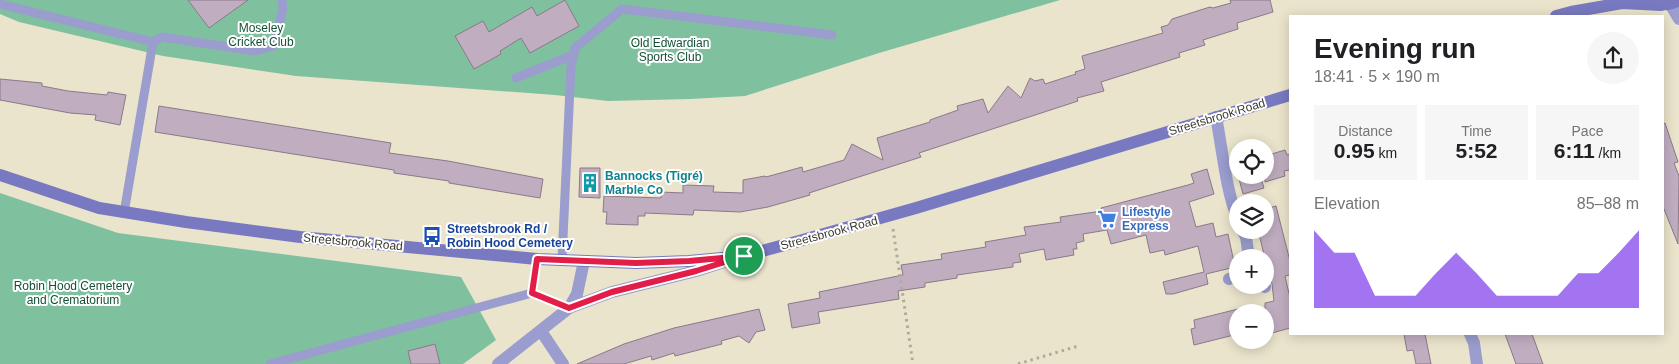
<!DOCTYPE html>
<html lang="en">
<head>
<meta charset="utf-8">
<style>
	body { margin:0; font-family:Helvetica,sans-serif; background:#f6f6f6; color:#202124; height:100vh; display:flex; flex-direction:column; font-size:19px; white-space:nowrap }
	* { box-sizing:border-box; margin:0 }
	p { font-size:16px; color:#757577 }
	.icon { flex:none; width:28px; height:28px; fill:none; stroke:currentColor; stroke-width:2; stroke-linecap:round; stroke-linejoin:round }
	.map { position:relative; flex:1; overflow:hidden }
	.details { position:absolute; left:1289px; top:15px; width:375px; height:320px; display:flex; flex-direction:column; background:#fff; border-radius:0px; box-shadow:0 2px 12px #0003 }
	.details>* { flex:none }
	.controls { position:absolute; left:1229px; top:139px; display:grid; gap:10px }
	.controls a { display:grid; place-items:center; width:45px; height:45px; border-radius:50%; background:#fff; box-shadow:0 2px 12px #0003; font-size:25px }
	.pin { position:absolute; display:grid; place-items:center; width:42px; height:42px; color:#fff; margin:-21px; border:2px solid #fff; border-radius:50%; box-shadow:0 1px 5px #0007 }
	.round { display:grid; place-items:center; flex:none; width:52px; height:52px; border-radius:26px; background:#f6f6f6 }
	.summary { display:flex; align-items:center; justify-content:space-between; height:85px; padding:0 25px }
	h1 { font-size:28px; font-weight:600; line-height:38px }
	.stats { display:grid; grid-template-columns:repeat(3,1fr); gap:8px; height:85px; padding:5px 25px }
	.stats div { display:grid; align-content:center; border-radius:0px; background:#f6f6f6; text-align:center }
	.stats b { font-size:21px; font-weight:600 }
	.stats small { font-size:14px; font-weight:400 }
	.stats p { font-size:14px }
	.chart { height:140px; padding:10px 25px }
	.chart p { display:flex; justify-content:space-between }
	.chart svg { width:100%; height:90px; margin-top:5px; fill:#7c3aed; opacity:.7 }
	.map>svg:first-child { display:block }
	.green { fill:#7fc19e }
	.building { fill:#c0aec0; stroke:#8a798a }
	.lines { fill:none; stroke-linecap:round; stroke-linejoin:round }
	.path { stroke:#afab97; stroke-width:3; stroke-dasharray:2.5 4; stroke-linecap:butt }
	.service { stroke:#9a9dcd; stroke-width:9 }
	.minor { stroke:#9a9dcd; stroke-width:12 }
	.tertiary { stroke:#9a9dcd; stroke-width:12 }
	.secondary { stroke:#7879c0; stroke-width:12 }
	.route-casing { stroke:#fff; stroke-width:10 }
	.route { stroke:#e11d48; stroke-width:6 }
	.labels { text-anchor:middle; stroke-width:4; stroke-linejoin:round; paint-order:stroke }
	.park-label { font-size:12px; fill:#135036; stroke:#fff }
	.street-label { font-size:12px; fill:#3b392f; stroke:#fff }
	.culture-label { font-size:12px; font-weight:bold; fill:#0d838f; stroke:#fff; text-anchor:start }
	.shop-label { font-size:12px; font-weight:bold; fill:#366cbe; stroke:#fff; text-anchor:start }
	.transit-label { font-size:12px; font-weight:bold; fill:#164399; stroke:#fff; text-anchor:start }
</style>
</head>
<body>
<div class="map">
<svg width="1679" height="364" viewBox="0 0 1679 364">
	<rect width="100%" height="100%" fill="#eae4cc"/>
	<!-- green -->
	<path class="green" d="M0 0H1060L879 53 745 96 690 99 608 101 555 95 296 76 163 56 19 22 0 14Z
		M0 193 118 233 461 277 496 340 463 364H0Z"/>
	<!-- building -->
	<path class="building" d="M188 0H248L209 28Z
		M565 0 579 26 530 53 521 38 500 51 501 54 474 69 455 36 483 21 489 32 532 7 537 16Z
		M1230 0H1270L1273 12 1237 23 1238 29 1203 40 1205 45 1179 53 1180 57 1101 82 1104 91 1077 98 1078 101 919 153 921 157 809 193 810 195 768 207 740 212 694 210 693 215 645 213V216H638V225L606 224 607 212H603L604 196 661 198V192L683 193V185L714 186 713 192 743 193V180L765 176 766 177 802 167 803 172 844 160 852 144 883 160 877 138 930 122V120L958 110 957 106 983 99 988 113 1008 86 1021 98 1030 78 1035 81 1043 79 1045 84 1076 74 1075 72 1085 69 1082 56 1163 33 1161 27 1168 25 1172 19 1210 7 1213 8 1231 3Z
		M0 79 42 83V86L68 91 107 95 108 92 126 95 120 125 95 120 96 115 70 113 0 100Z
		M159 106 391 143 389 153 448 161 543 179 540 198 449 183V181L394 173V170L155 132Z
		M1665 123 1678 162 1674 163 1679 176 1678 244 1662 204V124Z
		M1285 150 1287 155 1290 154V170L1284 171 1285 176 1265 182V156Z
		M580 168H600V198L579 197Z
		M1207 169 1214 194 1189 202 1196 227 1213 223 1216 237 1228 234 1235 267 1206 274 1208 284 1173 294H1166L1163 282 1204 272 1198 246 1165 255 1164 250 1150 253 1146 235 1111 244 1107 230 1083 234 1084 241 1076 243 1077 249H1073L1074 255 1046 260 1044 249 1019 254 1021 262 1013 263V267L957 275V278L925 283V287L898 291 899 299 818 312 820 323 792 328 788 304 820 298 819 292 903 275 901 265 942 259 941 254 986 247 985 242 1026 235 1024 227 1061 222 1060 217 1102 211 1101 208 1188 185 1194 183 1191 174Z
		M1238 175H1260L1264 188 1243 194Z
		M1276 206 1290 261V275L1285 276 1290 298V328L1265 335V303L1274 301 1272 284 1270 279 1258 230H1265V209Z
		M759 309 765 330 756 332 749 343 739 336 721 341 722 344 675 356 674 353 652 360 651 356 624 364H577L624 344 674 328Z
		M1238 309V334L1194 345 1191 329 1195 328 1194 320Z
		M1404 334H1425L1431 364H1416L1413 350 1407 351Z
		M1505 334H1532L1543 364H1516Z
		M435 344 440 364H411L408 351Z"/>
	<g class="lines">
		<!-- path -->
		<path class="path" d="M893 229 913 364
			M1018 364 1078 346"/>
		<!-- service -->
		<path class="service" d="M0 4 153 42
			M516 78 573 55
			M124 213 153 42 162 37 255 51 274 46 283 8 282 0
			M562 259 571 66 575 48 622 9 832 35
			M532 293 537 259
			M270 364 532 293 569 308"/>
		<!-- minor -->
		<path class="minor" d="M1216 117C1223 152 1225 187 1238 220
			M1242 230 1246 237 1249 258
			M1229 279 1238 275
			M1264 285 1265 287
			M541 331 563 364
			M1470 334 1474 343 1477 364"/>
		<!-- tertiary -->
		<path class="tertiary" d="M1670 4 1679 19
			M569 308 612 292 696 271 730 260
			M498 364 569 308 577 294 584 261"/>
		<!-- secondary -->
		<path class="secondary" d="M1653 1C1663 6 1670 5 1679 0
			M1556 16 1571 12 1622 3 1661 5
			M0 175 99 208 186 222 300 237 537 259 636 263 689 261 744 256 799 241 916 208 1290 95"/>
	</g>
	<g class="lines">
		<!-- route casing -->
		<g class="route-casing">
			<path id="route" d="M744 256 696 271 612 292 569 308 532 293 537 259 636 263 689 261Z"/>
		</g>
		<!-- route -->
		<use href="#route" class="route"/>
	</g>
	<!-- icons -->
	<defs>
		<g id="building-bare" transform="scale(1.5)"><path d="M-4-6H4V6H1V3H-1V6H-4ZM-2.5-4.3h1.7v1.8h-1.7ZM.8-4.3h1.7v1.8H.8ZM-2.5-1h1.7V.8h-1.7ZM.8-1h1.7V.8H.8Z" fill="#0f9aa8" stroke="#fff" stroke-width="2.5" paint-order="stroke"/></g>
		<g id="supermarket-bare" transform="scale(1.5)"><path d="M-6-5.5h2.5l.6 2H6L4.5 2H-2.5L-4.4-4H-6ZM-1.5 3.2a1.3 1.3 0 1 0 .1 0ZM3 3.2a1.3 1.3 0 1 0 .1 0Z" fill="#3f7fe0" stroke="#fff" stroke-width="2.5" paint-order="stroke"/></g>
		<g id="bus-bare" transform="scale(1.5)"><path d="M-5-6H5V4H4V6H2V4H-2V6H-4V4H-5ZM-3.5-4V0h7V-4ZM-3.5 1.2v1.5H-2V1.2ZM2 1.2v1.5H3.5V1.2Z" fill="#1a4fb4" stroke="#fff" stroke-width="2.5" paint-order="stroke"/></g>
	</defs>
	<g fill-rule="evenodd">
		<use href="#building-bare" x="590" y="183"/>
		<use href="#supermarket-bare" x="1107" y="219"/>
		<use href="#bus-bare" x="432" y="236"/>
	</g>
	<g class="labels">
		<!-- park labels -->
		<g class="park-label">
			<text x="261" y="32">Moseley<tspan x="261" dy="14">Cricket Club</tspan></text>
			<text x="670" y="47">Old Edwardian<tspan x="670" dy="14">Sports Club</tspan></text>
			<text x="73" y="290">Robin Hood Cemetery<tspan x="73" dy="14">and Crematorium</tspan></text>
		</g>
		<!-- street labels -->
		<g class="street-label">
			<text transform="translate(1217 117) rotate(-17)" y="4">Streetsbrook Road</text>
			<text transform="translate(829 233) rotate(-15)" y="4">Streetsbrook Road</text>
			<text transform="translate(353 242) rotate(5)" y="4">Streetsbrook Road</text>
		</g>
		<!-- culture labels -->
		<g class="culture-label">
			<text x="605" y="180">Bannocks (Tigré)<tspan x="605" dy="14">Marble Co</tspan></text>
		</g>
		<!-- shop labels -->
		<g class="shop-label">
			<text x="1122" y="216">Lifestyle<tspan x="1122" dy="14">Express</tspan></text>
		</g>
		<!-- transit labels -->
		<g class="transit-label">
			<text x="447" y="233">Streetsbrook Rd /<tspan x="447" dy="14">Robin Hood Cemetery</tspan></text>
		</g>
	</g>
</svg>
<div class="controls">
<a><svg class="icon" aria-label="locate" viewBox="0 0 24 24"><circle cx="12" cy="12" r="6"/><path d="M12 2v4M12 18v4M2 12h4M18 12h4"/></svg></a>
<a><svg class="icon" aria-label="layers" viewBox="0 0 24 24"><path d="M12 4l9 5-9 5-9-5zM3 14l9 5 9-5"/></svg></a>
<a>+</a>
<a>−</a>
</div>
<div class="pin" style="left:744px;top:256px;background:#1e9e55"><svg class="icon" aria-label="arrive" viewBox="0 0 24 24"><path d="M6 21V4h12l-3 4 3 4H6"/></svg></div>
<section class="details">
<div class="summary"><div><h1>Evening run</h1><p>18:41 · 5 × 190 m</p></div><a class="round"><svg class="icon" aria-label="share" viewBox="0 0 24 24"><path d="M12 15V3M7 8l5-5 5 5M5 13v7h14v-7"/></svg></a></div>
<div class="stats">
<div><p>Distance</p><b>0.95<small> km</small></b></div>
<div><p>Time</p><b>5:52</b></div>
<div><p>Pace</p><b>6:11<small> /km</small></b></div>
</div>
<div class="chart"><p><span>Elevation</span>85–88 m</p>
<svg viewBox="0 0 160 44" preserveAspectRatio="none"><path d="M0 44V6L10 17L20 17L30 38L40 38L50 38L60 27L70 17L80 27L90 38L100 38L110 38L120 38L130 27L140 27L150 17L160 6V44z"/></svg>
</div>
</section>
</div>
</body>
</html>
